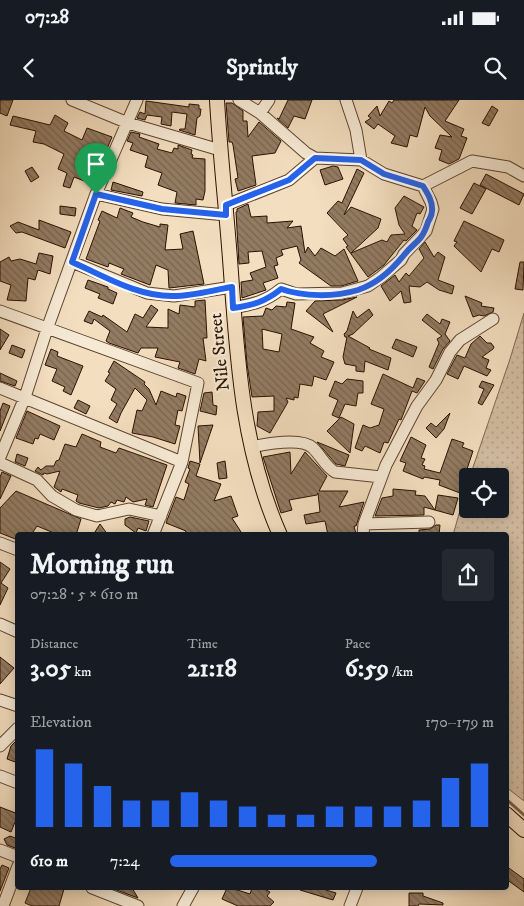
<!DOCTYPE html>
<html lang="en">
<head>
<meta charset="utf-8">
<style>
	body { margin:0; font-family:"IM FELL DW Pica",serif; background:#242831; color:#f1f3f6; height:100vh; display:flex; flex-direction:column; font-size:19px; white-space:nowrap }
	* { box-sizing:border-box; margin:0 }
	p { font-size:16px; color:#9ea1a6 }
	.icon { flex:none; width:28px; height:28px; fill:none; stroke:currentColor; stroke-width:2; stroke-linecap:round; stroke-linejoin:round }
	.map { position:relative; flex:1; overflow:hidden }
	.side { position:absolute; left:15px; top:432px; width:494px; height:358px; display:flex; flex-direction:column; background:#171b24; border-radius:5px; box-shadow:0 2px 12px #0003 }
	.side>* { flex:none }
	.tools { position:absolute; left:459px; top:368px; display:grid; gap:10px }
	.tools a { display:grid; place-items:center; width:50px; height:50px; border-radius:5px; background:#171b24; box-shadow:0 2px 12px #0003; font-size:25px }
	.pin { position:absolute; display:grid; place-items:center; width:42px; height:42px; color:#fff; margin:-51px -21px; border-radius:50% 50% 50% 0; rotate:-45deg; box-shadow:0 0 5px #0007 }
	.pin .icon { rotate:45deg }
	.round { display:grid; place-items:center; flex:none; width:52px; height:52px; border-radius:5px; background:#242831 }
	.headline { display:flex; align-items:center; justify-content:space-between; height:85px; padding:0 15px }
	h1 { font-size:28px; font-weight:800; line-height:38px }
	.stats { display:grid; grid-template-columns:repeat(3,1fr); gap:8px; height:85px; padding:5px 15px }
	.stats div { display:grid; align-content:center }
	.stats b { font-size:25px; font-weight:800 }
	.stats small { font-size:14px; font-weight:400 }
	.stats p { font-size:14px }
	.chart { height:140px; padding:10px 15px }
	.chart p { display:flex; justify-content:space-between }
	.chart svg { width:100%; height:90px; margin-top:5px; stroke:#2563eb; stroke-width:6 }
	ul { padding:0 15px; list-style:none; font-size:16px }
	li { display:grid; grid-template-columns:80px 60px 1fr; align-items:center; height:38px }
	li i { height:12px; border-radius:6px; background:#2563eb }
	.status { display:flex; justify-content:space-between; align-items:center; height:35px; padding:0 25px; background:#171b24; direction:ltr }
	.status svg { height:14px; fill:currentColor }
	header { display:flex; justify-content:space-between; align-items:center; height:65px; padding:0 15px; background:#171b24; font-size:22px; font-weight:800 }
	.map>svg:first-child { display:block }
	.grass { fill:url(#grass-dots); stroke:#7e6650 }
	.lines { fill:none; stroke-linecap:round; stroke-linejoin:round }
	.stream { stroke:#7a624c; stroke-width:3 }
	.building { fill:url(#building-back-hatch); stroke:#2b1100; fill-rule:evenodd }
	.minor-casing { stroke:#5d4430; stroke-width:13 }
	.major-casing { stroke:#2b1100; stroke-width:16 }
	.minor { stroke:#f7ead5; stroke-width:11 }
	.major { stroke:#f3debf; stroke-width:14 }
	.route-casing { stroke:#fff; stroke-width:10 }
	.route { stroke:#2563eb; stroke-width:6 }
	.labels { text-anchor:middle; stroke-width:4.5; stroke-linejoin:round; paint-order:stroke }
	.street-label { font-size:18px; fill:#2b1100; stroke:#f7ead5 }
</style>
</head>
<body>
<div class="status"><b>07:28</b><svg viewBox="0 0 49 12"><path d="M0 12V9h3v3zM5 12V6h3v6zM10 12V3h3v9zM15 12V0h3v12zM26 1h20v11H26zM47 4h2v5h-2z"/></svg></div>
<header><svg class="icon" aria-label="back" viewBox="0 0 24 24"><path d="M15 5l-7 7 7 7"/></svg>Sprintly<svg class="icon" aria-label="search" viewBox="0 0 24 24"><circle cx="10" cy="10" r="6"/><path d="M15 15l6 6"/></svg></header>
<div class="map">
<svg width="524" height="806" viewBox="0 0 524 806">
	<defs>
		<pattern id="grass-dots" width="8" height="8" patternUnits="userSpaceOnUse" patternTransform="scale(1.25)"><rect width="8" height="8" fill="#d1bb9f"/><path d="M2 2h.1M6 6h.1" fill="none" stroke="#b4a087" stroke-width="1.8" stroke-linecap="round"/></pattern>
		<pattern id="building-back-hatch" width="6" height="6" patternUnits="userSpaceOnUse" patternTransform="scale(1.25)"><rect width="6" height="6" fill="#937c63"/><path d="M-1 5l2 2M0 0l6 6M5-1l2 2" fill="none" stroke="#78644f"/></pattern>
	</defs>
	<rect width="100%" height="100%" fill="#f3debf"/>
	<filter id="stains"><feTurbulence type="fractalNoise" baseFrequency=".004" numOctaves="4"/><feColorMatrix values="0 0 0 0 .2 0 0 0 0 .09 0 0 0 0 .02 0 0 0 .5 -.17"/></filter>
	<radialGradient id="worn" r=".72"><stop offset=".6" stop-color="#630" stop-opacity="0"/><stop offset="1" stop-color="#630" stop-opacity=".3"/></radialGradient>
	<!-- grass -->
	<path class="grass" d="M524 213V701L506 687V435H453L467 386 468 409H500V376H470L510 259Z"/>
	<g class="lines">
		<!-- stream -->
		<path class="stream" d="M506 699 524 715"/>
	</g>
	<!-- building -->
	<path class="building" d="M0 0H13L7 16 0 13Z
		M288 0H312L305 19 294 16 288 28 277 18 279 19Z
		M394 0H459L445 21 464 29 461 36 467 38 459 59 449 64 439 60 442 50 435 48 440 35 452 37 430 16 425 7 417 37 410 35 407 47 391 43 395 36 378 24 374 29 365 22 371 18 368 16 377 6 380 16 389 1 392 3Z
		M146 1 189 7V4L199 5V9H201L200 16 197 18 195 35 179 30 180 29H185L187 14 172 12 171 26 161 24 162 17 147 15 145 20 137 18 140 12 145 14Z
		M226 3H232L243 11V21H247L248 37 259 22 281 41 275 53 252 56 256 85 238 91 235 79 238 78 233 45 232 42H229Z
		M492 6 498 10 489 26 482 23Z
		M55 15 68 23 64 31 82 40 87 28 112 37 92 84 74 77 70 88 63 86 67 73 58 69 64 54 44 44 33 42 36 31 10 25 13 16 50 25Z
		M131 32 140 34 139 37 159 44 157 49 172 53 174 48 178 49V45L192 50 191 54 193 55 192 58 205 59V91L203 100 196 99V105L175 103 177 92 158 85 162 73 145 67 148 56 130 50 133 43 127 41Z
		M333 66 338 67 343 79 325 85 320 70Z
		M32 67 39 77 31 82 25 71Z
		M357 69 364 73 344 115 351 107 381 119 378 128 351 153 382 140 387 142 391 135 405 134 399 125 395 108 404 96 424 107 420 114 417 113 412 126 417 130 406 141 404 140 384 165 368 177 346 147 348 146 343 139 348 135 327 113 338 101 342 103Z
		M486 74 524 94 519 105 480 85Z
		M113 82 143 92 142 96 111 90Z
		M474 83 486 89 472 114 460 108Z
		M248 104 251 117 267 116V123L293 121 287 128 301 126 305 153 308 147 315 156 321 148 335 156 344 149 358 181 341 186H331L299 163 301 160 297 146 281 150 283 155 276 158 278 165 274 166 278 178 263 183 266 190 242 198 241 182 253 180 250 173 266 167 262 151 248 152 249 163 239 164 236 112H237V109Z
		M60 106 76 108 75 116 60 114Z
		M120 108 133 113 131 117 143 122 160 127V124L168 125 165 150 183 149 180 134 193 131 204 184 169 188 168 170 156 165 150 185 121 174 124 169 109 163 108 167 86 159 100 121 98 120 102 111 117 118Z
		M39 120 71 132 65 148 22 132 16 133 10 126 18 122 39 130Z
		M464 121 504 140 499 152 492 149 481 172 454 146 457 142 454 141Z
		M425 142 434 157 438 152 445 157 438 180 454 186 452 194 439 190 427 182 420 187 409 186 411 202 404 203 401 191 390 201 381 186 395 175 399 182 406 173 409 176 424 158 419 149Z
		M39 153 53 156 50 174 38 170 35 180 28 178 26 201 7 200 11 185 0 181V162L9 157 11 161 20 159 36 164Z
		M520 162H524L523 190 515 189Z
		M88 180 108 187V189L117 193 113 204 98 198 100 194 85 188Z
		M465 196 482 203 481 206 494 208 493 212 484 216 479 215 473 217Z
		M357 197 323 214 333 232 306 211 315 201 342 200Z
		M205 200 207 238H203L206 261 199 259 195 274 178 268 180 262 155 257 158 248H141L138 253 109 243 106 241 110 231 94 219 92 224 84 221 89 211 102 217 103 215 127 232 135 214 143 218 151 205 158 210 146 227 168 228V209L179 214 180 205 195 207V201Z
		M287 202 295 203 291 229 314 237 310 243 324 251 321 257 334 262 326 280 314 276 312 286 300 284 298 298 294 297V300L286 298 288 302 270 333 257 326 258 312 274 311V296L252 297 247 264 243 217 263 216 266 208 272 210 276 206 286 207ZM262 229 282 234 279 252 263 249Z
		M369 209 373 215 353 234 348 236 370 248 369 249 391 258 388 270 365 261 364 272 356 271V266L345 264 343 257 347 237H345L344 234 347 231 353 211 357 218Z
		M427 214 440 224 442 219 450 222 445 234 450 241 443 249 433 269 429 267 439 243 437 239 442 236 422 220Z
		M0 229 9 235 0 250Z
		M480 236 487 243H491L494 247 493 249 482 257 489 260 486 268 491 270 487 276 464 266 458 279 447 274 457 255 465 258 471 244Z
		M396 239 417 247 413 257 392 248Z
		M12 245 25 250 22 258 9 253Z
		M51 249 58 252 57 256 83 266 71 295 63 291 65 287 52 281 57 269 45 265Z
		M114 261 145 282 144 284 149 289 156 305 161 291 176 297 177 293 186 296 182 311 178 310 175 325 180 326 175 344 153 337 132 333 137 310 142 311 147 300 135 288 121 313 117 323 109 318 117 304 111 300 116 289 105 281 110 273 108 272Z
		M0 273 17 281 15 286 0 281Z
		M383 274 413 288 417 278 425 281 417 293 412 291 401 320 399 319 388 343 384 342 380 353 365 346 362 351 355 348 363 325 370 328 379 325 384 309 371 304Z
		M347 279 363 281V293H358L356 306 345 304 339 318 332 315 338 300 329 296 335 281 342 284Z
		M482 281 494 285 482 305 478 303 484 289 479 287Z
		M212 292 213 305 217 306 216 315 200 311 204 293Z
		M78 300 90 306 86 314 74 308Z
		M3 303 10 306 0 331V311Z
		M27 311 60 326 54 340 40 334 38 339 35 338 33 344 16 338Z
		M450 313 444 329 436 338 426 328 431 323 436 327Z
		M341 317 354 324 350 353 327 331Z
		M213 325 200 363 198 326Z
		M82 334 101 342 100 347 116 353 119 348 167 365 153 407 145 405 147 399 133 402 126 397 124 402 117 400 115 404 111 402 108 406 99 408 79 403 76 401 78 395 62 389 61 392 54 387 60 371 47 374 44 373 43 375 35 371 38 367 41 370 46 366H54L56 361 59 360 65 344 76 347Z
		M411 337 426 345 421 358 425 359 422 365 425 366 424 369 440 373 452 339 464 343 462 347 473 351 466 372 468 373 460 393 439 385 440 380 424 377 423 379 403 371 406 363 400 361Z
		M317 342 349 355 345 366 336 364Z
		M290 352 291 374 305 352 327 376 319 391H348L339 407 364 402 356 426H354L356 434 328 435 325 421 306 424 304 415 320 412 318 393 317 395 289 400 292 410 281 413 263 357Z
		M17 354 28 358 25 366 15 362Z
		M190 361 200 364 196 376 221 384 214 401 231 396 238 416 232 418 243 435H184L186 431 166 423 176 397 184 400 189 384 185 382 190 369 188 368Z
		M225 361 227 378 219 379 217 363Z
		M2 372 11 376 0 399V377Z
		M393 389 416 391 415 395 425 396 435 410 438 395 458 398 453 415 424 407V415L375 416 382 398 393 396Z
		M16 391 81 419 76 435H53L54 433 37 426 31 435H18V440L0 433V408Z
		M130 417 149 421 146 431 138 428 136 433 125 425V419Z
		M100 424 108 435H93Z
		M436 425H440L439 435H419V430L430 429Z
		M0 462 10 469 1 483 8 488 0 505Z
		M0 557 14 568 0 584Z
		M18 639V663L7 659 11 646Z
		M0 707 18 714V722H15L11 732 0 727Z
		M10 736 18 739 15 748 7 745 4 739Z
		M2 765 9 768 0 791V769Z
		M506 766 524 779V792L506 779Z
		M31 788H58L64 789 59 806H32L25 803Z
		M111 788H132L138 798Z
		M227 788H231L250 794 252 788H263L270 792 267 796 274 802 270 806H238L222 799Z
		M300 788H327L326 790 336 793 333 800 300 790Z
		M409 793H423V796L443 803V805L419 804 418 806H409Z"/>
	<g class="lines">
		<!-- minor casing -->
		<g class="minor-casing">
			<path id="minor" d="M72 0 128 23 220 50
				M239 0 260 13 306 53 315 58 361 60 384 74 423 86 472 61 508 67 524 76
				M346 0 356 30 361 60
				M260 13 269 0
				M96 94 162 109 226 115
				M226 105 289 80 315 58
				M72 162 147 193 174 196 232 187
				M233 208C253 204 265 202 281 189L296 194 342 193 368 186 381 177 401 160 404 154 426 131 433 109 431 102 423 86
				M0 211 198 283 182 362 153 435
				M0 288 182 362
				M251 347C266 344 301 337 313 348 321 356 326 367 335 372L381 377
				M0 357 25 297 47 229 96 94 137 0
				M0 363 37 380 52 396 76 410 97 416 129 409 161 416
				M364 424 429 422
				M363 435 364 424 386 365 417 306 436 280 450 252 460 240 493 219
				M0 443 18 450
				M0 524 18 532
				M0 600 18 606
				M0 646 18 628
				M0 676 18 683
				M0 750 18 757
				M92 788 138 806
				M3 806 18 766
				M183 806 193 788
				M350 806 357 788"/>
		</g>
		<!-- major casing -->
		<g class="major-casing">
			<path id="major" d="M217 0C220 53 226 106 230 159 237 254 241 347 280 435
				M506 714 524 730"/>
		</g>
		<!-- minor -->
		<use href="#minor" class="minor"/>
		<!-- major -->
		<use href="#major" class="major"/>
	</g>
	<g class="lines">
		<!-- route casing -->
		<g class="route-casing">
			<path id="route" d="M315 58 361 60 384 74 423 86C428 94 433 102 432 111 432 116 430 118 428 122 422 142 415 141 404 155 392 170 376 184 358 190 335 197 304 197 281 189 265 202 253 205 233 208L232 187C213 190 193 196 174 196 138 197 104 176 72 162L96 94 162 109 226 115V105L289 80Z"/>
		</g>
		<!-- route -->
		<use href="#route" class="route"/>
	</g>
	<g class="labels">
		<!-- street labels -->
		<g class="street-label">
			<text transform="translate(219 252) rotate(-96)" y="6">Nile Street</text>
		</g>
	</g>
	<rect width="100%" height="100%" filter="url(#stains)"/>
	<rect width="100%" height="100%" fill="url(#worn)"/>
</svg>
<div class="tools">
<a><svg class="icon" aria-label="locate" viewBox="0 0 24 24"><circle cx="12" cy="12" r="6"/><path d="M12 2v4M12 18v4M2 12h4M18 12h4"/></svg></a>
</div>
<div class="pin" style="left:96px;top:94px;background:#1e9e55"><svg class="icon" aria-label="arrive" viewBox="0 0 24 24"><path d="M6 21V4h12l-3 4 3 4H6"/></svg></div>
<section class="side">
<div class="headline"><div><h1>Morning run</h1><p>07:28 · 5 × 610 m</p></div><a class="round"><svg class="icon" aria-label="share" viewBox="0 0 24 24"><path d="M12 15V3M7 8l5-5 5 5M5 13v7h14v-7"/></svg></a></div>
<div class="stats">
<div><p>Distance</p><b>3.05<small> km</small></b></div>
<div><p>Time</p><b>21:18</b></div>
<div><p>Pace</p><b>6:59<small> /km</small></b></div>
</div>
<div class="chart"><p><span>Elevation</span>170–179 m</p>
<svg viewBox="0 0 160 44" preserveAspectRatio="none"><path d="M5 44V6M15 44V13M25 44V24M35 44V31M45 44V31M55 44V27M65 44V31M75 44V34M85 44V38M95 44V38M105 44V34M115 44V34M125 44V34M135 44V31M145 44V20M155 44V13"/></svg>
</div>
<ul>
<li><b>610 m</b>7:24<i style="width:64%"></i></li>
</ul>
</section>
</div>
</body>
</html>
